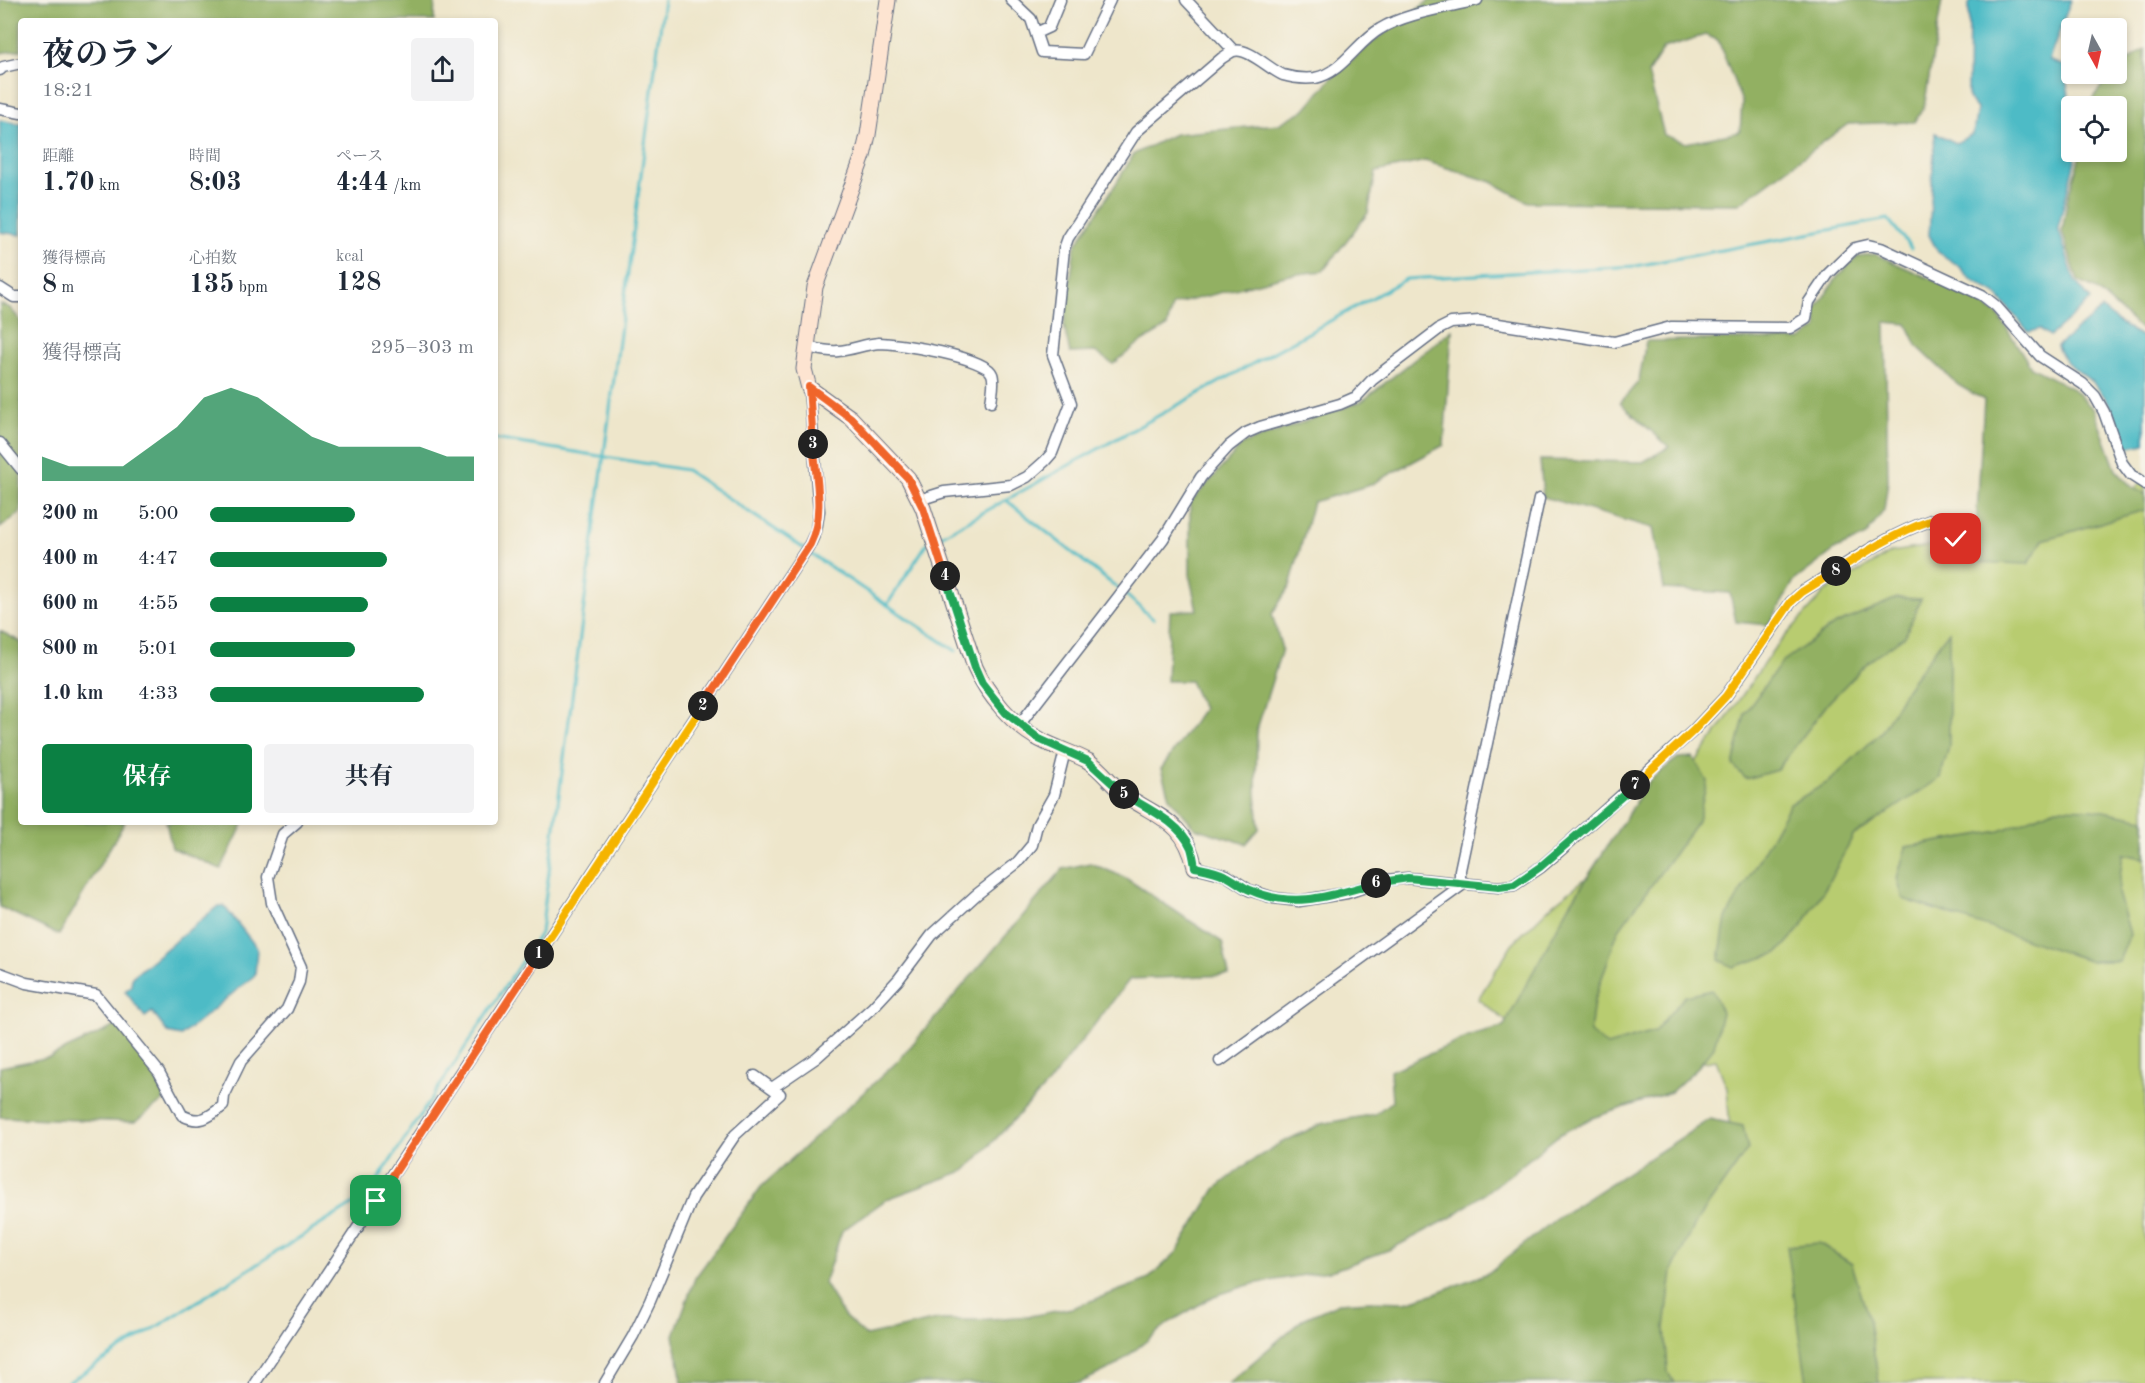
<!DOCTYPE html>
<html lang="ja">
<head>
<meta charset="utf-8">
<style>
	body { margin:0; font-family:"Old Standard TT","Noto Serif JP",serif; background:#f2f2f3; color:#1f2937; height:100vh; display:flex; flex-direction:column; font-size:22px; white-space:nowrap }
	* { box-sizing:border-box; margin:0 }
	p { font-size:20px; color:#747a83 }
	.icon { flex:none; width:33px; height:33px; fill:none; stroke:currentColor; stroke-width:2; stroke-linecap:round; stroke-linejoin:round }
	.map { position:relative; flex:1; overflow:hidden }
	.sheet { position:absolute; left:18px; top:18px; width:480px; height:807px; display:flex; flex-direction:column; background:#fff; border-radius:6px; box-shadow:0 3px 9px #0003 }
	.sheet>* { flex:none }
	.needle { width:39px; rotate:172deg }
	.tools { position:absolute; left:2061px; top:18px; display:grid; gap:12px }
	.tools a { display:grid; place-items:center; width:66px; height:66px; border-radius:6px; background:#fff; box-shadow:0 3px 9px #0003; font-size:30px }
	.pin { position:absolute; display:grid; place-items:center; width:51px; height:51px; color:#fff; margin:-26px; border-radius:12px; box-shadow:0 3px 9px #0006 }
	.km { position:absolute; width:30px; height:30px; margin:-15px; border-radius:50%; background:#222; color:#fff; font-size:16px; line-height:30px; text-align:center }
	.round { display:grid; place-items:center; flex:none; width:63px; height:63px; border-radius:6px; background:#f2f2f3 }
	.summary { display:flex; align-items:center; justify-content:space-between; height:102px; padding:0 24px }
	h1 { font-size:33px; font-weight:700; line-height:45px }
	.stats { display:grid; grid-template-columns:repeat(3,1fr); gap:9px; height:102px; padding:6px 24px }
	.stats div { display:grid; align-content:center }
	.stats b { font-size:26px; font-weight:700 }
	.stats small { font-size:16px; font-weight:400 }
	.stats p { font-size:16px }
	.chart { height:168px; padding:12px 24px }
	.chart p { display:flex; justify-content:space-between }
	.chart svg { width:100%; height:108px; margin-top:6px; fill:#0b8043; opacity:.7 }
	.primary-button { display:flex; gap:12px; margin-top:auto; padding:12px 24px }
	.primary-button a { flex:1; height:69px; border-radius:6px; background:#0b8043; color:#fff; font-size:24px; font-weight:700; line-height:69px; text-align:center }
	.primary-button a+a { background:#f2f2f3; color:#1f2937 }
	ul { padding:0 24px; list-style:none; font-size:20px }
	li { display:grid; grid-template-columns:96px 72px 1fr; align-items:center; height:45px }
	li i { height:15px; border-radius:8px; background:#0b8043 }
	.map>svg:first-child { display:block }
	.green { fill:#b8cc70; stroke:#6a7e67; stroke-width:1.5 }
	.forest { fill:#92b062; stroke:#567060; stroke-width:1.5; fill-rule:evenodd }
	.water { fill:#4dbbc6; stroke:#347592; stroke-width:1.5 }
	.lines { fill:none; stroke-linecap:round; stroke-linejoin:round }
	.stream { stroke:#4dbbc6; stroke-width:3 }
	.street-casing { stroke:#656f84; stroke-width:13 }
	.secondary-casing { stroke:#656f84; stroke-width:17 }
	.street { stroke:#fff; stroke-width:10 }
	.secondary { stroke:#fde4d1; stroke-width:15 }
	.split-1-casing { stroke:#fff; stroke-width:12 }
	.split-2-casing { stroke:#fff; stroke-width:12 }
	.split-3-casing { stroke:#fff; stroke-width:12 }
	.split-4-casing { stroke:#fff; stroke-width:12 }
	.split-5-casing { stroke:#fff; stroke-width:12 }
	.split-6-casing { stroke:#fff; stroke-width:12 }
	.split-7-casing { stroke:#fff; stroke-width:12 }
	.split-8-casing { stroke:#fff; stroke-width:12 }
	.split-9-casing { stroke:#fff; stroke-width:12 }
	.split-1 { stroke:#f0652b; stroke-width:8 }
	.split-2 { stroke:#f5b400; stroke-width:8 }
	.split-3 { stroke:#f0652b; stroke-width:8 }
	.split-4 { stroke:#f0652b; stroke-width:8 }
	.split-5 { stroke:#22a559; stroke-width:8 }
	.split-6 { stroke:#22a559; stroke-width:8 }
	.split-7 { stroke:#22a559; stroke-width:8 }
	.split-8 { stroke:#f5b400; stroke-width:8 }
	.split-9 { stroke:#f5b400; stroke-width:8 }
</style>
</head>
<body>
<div class="map">
<svg width="2145" height="1383" viewBox="0 0 2145 1383">
	<rect width="100%" height="100%" fill="#f7f3e8"/>
	<filter id="ink" filterUnits="userSpaceOnUse"><feTurbulence type="fractalNoise" baseFrequency=".0167" numOctaves="2"/><feDisplacementMap in="SourceGraphic" scale="12" xChannelSelector="R" yChannelSelector="G"/><feConvolveMatrix kernelMatrix="1 2 1 2 8 2 1 2 1" color-interpolation-filters="sRGB"/></filter>
	<filter id="wash" filterUnits="userSpaceOnUse"><feTurbulence type="fractalNoise" baseFrequency=".008" numOctaves="4" result="noise"/><feDisplacementMap in="SourceGraphic" scale="24" xChannelSelector="R" yChannelSelector="G"/><feGaussianBlur stdDeviation="1.35" result="paint"/><feColorMatrix in="noise" values="0 0 0 0 0 0 0 0 0 0 0 0 0 0 0 0 0 1.4 0 .05"/><feComposite in="paint" operator="in"/></filter>
	<g filter="url(#wash)">
		<rect width="100%" height="100%" fill="#eee6cb"/>
		<!-- green -->
		<path class="green" d="M2145 479V1383H1654L1644 1296 1731 1146 1727 1088 1716 1060 1652 1071 1533 1042 1478 999 1512 944 1550 907 1648 828 1716 734 1773 650 1825 592 1892 552 2005 533 2117 503Z"/>
		<!-- forest -->
		<path class="forest" d="M0 0H435L434 21H21V50L0 53Z
			M1430 0H1942L1924 108 1914 122 1848 124 1739 204 1528 202 1492 182 1425 161 1376 172 1368 213 1323 271 1289 275 1172 305 1167 327 1138 344 1113 364 1095 352 1070 353 1064 326 1075 246 1117 182 1134 154 1175 134 1279 124 1304 110 1335 74 1374 41ZM1705 35 1718 40 1742 102 1740 132 1686 143 1664 135 1648 73 1664 48Z
			M2145 49V333L2095 289 2078 281 2062 232 2068 197 2081 152H2116V106H2089L2109 74H2116L2117 67Z
			M1875 254 1980 301 1999 316 2031 367 2073 389 2094 410 2116 470 2133 488 2145 494V510L2043 540 2028 564 1974 562 1984 400 1958 385 1918 347 1907 324 1885 322 1888 481 1884 510 1866 536 1836 549 1794 581 1769 625 1736 622 1730 593 1664 589 1653 528 1543 497 1540 460 1643 462 1669 447 1620 403 1639 381 1646 341 1740 339 1801 340 1818 328 1815 310 1838 276 1858 256Z
			M0 304 10 308 21 321V512L0 528Z
			M1452 330 1444 445 1370 485 1313 502 1290 586 1272 614 1282 649 1257 729 1256 793 1259 829 1246 844 1195 828 1169 797 1161 769 1203 709 1190 681H1167L1170 611 1197 610 1190 578V503L1243 444 1362 401Z
			M1897 598 1921 599 1905 636 1868 662 1829 702 1777 770 1746 779 1733 765 1745 713 1782 662 1834 625Z
			M0 631 21 642V822H125L59 935 0 907Z
			M1949 631V747L1940 778 1853 836 1829 882 1802 926 1778 953 1733 967 1719 960 1726 918 1790 804 1830 781 1882 731 1906 689Z
			M1693 757 1707 781 1698 821 1618 931 1594 1001 1590 1033 1607 1046 1654 1032 1685 996 1712 990 1722 1012 1714 1047 1698 1067 1671 1092 1592 1118 1560 1134 1512 1173 1450 1218 1391 1249 1334 1270 1252 1284 1214 1296 1170 1322 1115 1366 1080 1383H682L674 1335 695 1278 761 1187 899 1060 1063 869 1090 863 1124 877 1222 942 1229 975 1130 979 1048 1084 966 1170 887 1199 842 1231 824 1283 844 1316 866 1336 937 1320H977L1030 1316 1072 1308 1147 1280 1177 1252 1215 1189 1248 1163 1281 1143 1321 1124 1375 1114 1392 1101 1390 1071 1471 1036 1503 1027 1569 906 1649 781 1678 758Z
			M2056 808 2093 809 2145 819V858L2123 854 2118 893 2130 934 2119 961H2091L1903 899 1897 878 1906 847 2000 831Z
			M166 822H244L221 869 172 848Z
			M118 1025 142 1056 165 1094 163 1101 135 1122 0 1117V1067L50 1057Z
			M1710 1119 1743 1126 1748 1149 1697 1221 1672 1271 1665 1328 1668 1372 1674 1383H1229L1303 1319 1339 1303 1370 1301 1405 1302 1436 1293 1488 1273 1557 1218Z
			M1819 1243 1852 1264 1868 1317 1879 1383H1807L1787 1246Z"/>
		<!-- water -->
		<path class="water" d="M1971 0H2071L2049 60 2064 66 2071 107 2072 152H2077L2058 228 2075 281 2091 300 2050 336 2040 329 2029 332 1995 293 1973 281 1959 266 1938 252 1929 235 1935 133 1956 143 1973 134 1977 109 1968 98 1969 4Z
			M0 120 21 124V235L0 232Z
			M2102 309 2126 328 2145 338V444L2127 448C2119 426 2112 402 2095 385 2080 370 2065 367 2057 346Z
			M218 906H224L257 948 255 975 181 1036 168 1033 152 1012 145 1017 125 991 131 986 132 977Z"/>
		<g class="lines">
			<!-- stream -->
			<path class="stream" d="M495 439 686 470 803 548
				M1006 500 1120 590
				M937 538 1406 279 1636 266 1888 219 1911 248
				M808 552 956 651
				M1125 594 1153 619
				M887 605 926 545 928 543
				M67 1383 368 1195 541 932 664 0"/>
		</g>
	</g>
	<g filter="url(#ink)">
		<g class="lines">
			<!-- street casing -->
			<g class="street-casing">
				<path id="street" d="M1011 0 1031 19 1042 52 1084 54 1110 0
					M1186 0 1234 51
					M1036 33 1049 27 1060 0
					M0 70 3 67 21 63
					M0 109 21 113
					M0 288 14 297H21
					M806 347C817 349 828 352 838 351 852 350 865 344 879 343 898 343 986 357 992 374 995 381 992 394 991 402
					M0 443 21 469
					M919 500 944 492 1011 485 1027 477 1045 461 1052 453 1071 403 1053 355 1064 249 1068 238 1136 132 1222 58C1226 56 1230 52 1234 51 1248 47 1270 70 1283 75 1293 78 1304 79 1315 78 1342 73 1357 42 1380 29 1406 13 1447 8 1477 0
					M1020 724 1163 539 1201 477 1229 446 1246 433 1260 427 1340 404 1356 397 1372 380 1439 329 1451 323 1479 321 1614 342 1671 327 1790 328 1806 318 1809 302 1828 274 1855 248 1868 245 1881 248 1982 295 1996 306 2040 356 2083 384 2095 396 2104 412 2122 463 2131 475 2145 484
					M1195 867 1226 875 1249 890 1274 898 1299 901 1347 893 1386 880 1408 878 1499 887 1514 885 1541 867 1563 848 1693 731 1726 696 1791 602 1802 592C1844 566 1885 536 1932 520L1952 529 1956 539 1957 554
					M1460 883V870L1539 499
					M0 973 27 983 96 995 159 1072 182 1115C200 1125 209 1117 223 1106L224 1096 241 1061 287 1009 299 982 301 967 272 903 268 877 283 834 297 822
					M1220 1061 1465 883
					M772 1088 816 1058 873 1007 898 980 932 935 976 895 1017 863 1032 845 1037 825 1054 795 1065 751
					M255 1383 810 544 816 531 819 511 809 388
					M605 1383 633 1336 650 1301 693 1197 735 1135 780 1094 755 1076"/>
			</g>
			<!-- secondary casing -->
			<g class="secondary-casing">
				<path id="secondary" d="M888 0 868 135 863 156 815 287 804 369 809 388 851 418 908 478 923 508 975 667C987 694 1014 727 1041 740 1056 748 1073 753 1088 761 1102 769 1111 785 1125 795 1160 819 1184 820 1195 867"/>
			</g>
			<!-- street -->
			<use href="#street" class="street"/>
			<!-- secondary -->
			<use href="#secondary" class="secondary"/>
		</g>
	</g>
	<g class="lines" filter="url(#ink)">
		<!-- split-1 casing -->
		<g class="split-1-casing">
			<path id="split-1" d="M376 1201 539 954"/>
		</g>
		<!-- split-2 casing -->
		<g class="split-2-casing">
			<path id="split-2" d="M539 954 703 706"/>
		</g>
		<!-- split-3 casing -->
		<g class="split-3-casing">
			<path id="split-3" d="M703 706 810 544C825 514 816 477 813 444"/>
		</g>
		<!-- split-4 casing -->
		<g class="split-4-casing">
			<path id="split-4" d="M813 444 809 387 851 418 908 478 923 508 945 576"/>
		</g>
		<!-- split-5 casing -->
		<g class="split-5-casing">
			<path id="split-5" d="M945 576 975 667 982 683 993 697 1006 713 1039 739 1088 761 1124 794"/>
		</g>
		<!-- split-6 casing -->
		<g class="split-6-casing">
			<path id="split-6" d="M1124 794C1146 808 1180 822 1191 848 1193 854 1194 861 1195 867 1205 869 1217 871 1226 876 1235 880 1242 887 1250 890 1295 910 1333 895 1376 883"/>
		</g>
		<!-- split-7 casing -->
		<g class="split-7-casing">
			<path id="split-7" d="M1376 883 1408 878 1499 887 1514 885 1540 867 1635 785"/>
		</g>
		<!-- split-8 casing -->
		<g class="split-8-casing">
			<path id="split-8" d="M1635 785 1693 731 1726 696 1791 602 1802 592 1836 571"/>
		</g>
		<!-- split-9 casing -->
		<g class="split-9-casing">
			<path id="split-9" d="M1836 571C1867 551 1897 532 1932 520L1952 529 1956 539"/>
		</g>
		<!-- split-1 -->
		<use href="#split-1" class="split-1"/>
		<!-- split-2 -->
		<use href="#split-2" class="split-2"/>
		<!-- split-3 -->
		<use href="#split-3" class="split-3"/>
		<!-- split-4 -->
		<use href="#split-4" class="split-4"/>
		<!-- split-5 -->
		<use href="#split-5" class="split-5"/>
		<!-- split-6 -->
		<use href="#split-6" class="split-6"/>
		<!-- split-7 -->
		<use href="#split-7" class="split-7"/>
		<!-- split-8 -->
		<use href="#split-8" class="split-8"/>
		<!-- split-9 -->
		<use href="#split-9" class="split-9"/>
	</g>
</svg>
<div class="tools">
<a><svg class="needle" viewBox="-14 -14 28 28"><path d="M0-13l5 13h-10z" fill="#e53935"/><path d="M0 13l5-13h-10z" fill="#747a83"/></svg></a>
<a><svg class="icon" aria-label="locate" viewBox="0 0 24 24"><circle cx="12" cy="12" r="6"/><path d="M12 2v4M12 18v4M2 12h4M18 12h4"/></svg></a>
</div>
<div class="pin" style="left:376px;top:1201px;background:#1e9e55"><svg class="icon" aria-label="arrive" viewBox="0 0 24 24"><path d="M6 21V4h12l-3 4 3 4H6"/></svg></div>
<div class="pin" style="left:1956px;top:539px;background:#d93025"><svg class="icon" aria-label="check" viewBox="0 0 24 24"><path d="M5 12l5 5 9-10"/></svg></div>
<b class="km" style="left:539px;top:954px">1</b>
<b class="km" style="left:703px;top:706px">2</b>
<b class="km" style="left:813px;top:444px">3</b>
<b class="km" style="left:945px;top:576px">4</b>
<b class="km" style="left:1124px;top:794px">5</b>
<b class="km" style="left:1376px;top:883px">6</b>
<b class="km" style="left:1635px;top:785px">7</b>
<b class="km" style="left:1836px;top:571px">8</b>
<section class="sheet">
<div class="summary"><div><h1>夜のラン</h1><p>18:21</p></div><a class="round"><svg class="icon" aria-label="share" viewBox="0 0 24 24"><path d="M12 15V3M7 8l5-5 5 5M5 13v7h14v-7"/></svg></a></div>
<div class="stats">
<div><p>距離</p><b>1.70<small> km</small></b></div>
<div><p>時間</p><b>8:03</b></div>
<div><p>ペース</p><b>4:44<small> /km</small></b></div>
</div>
<div class="stats">
<div><p>獲得標高</p><b>8<small> m</small></b></div>
<div><p>心拍数</p><b>135<small> bpm</small></b></div>
<div><p>kcal</p><b>128</b></div>
</div>
<div class="chart"><p><span>獲得標高</span>295–303 m</p>
<svg viewBox="0 0 160 44" preserveAspectRatio="none"><path d="M0 44V34L10 38L20 38L30 38L40 30L50 22L60 10L70 6L80 10L90 18L100 26L110 30L120 30L130 30L140 30L150 34L160 34V44z"/></svg>
</div>
<ul>
<li><b>200 m</b>5:00<i style="width:55%"></i></li>
<li><b>400 m</b>4:47<i style="width:67%"></i></li>
<li><b>600 m</b>4:55<i style="width:60%"></i></li>
<li><b>800 m</b>5:01<i style="width:55%"></i></li>
<li><b>1.0 km</b>4:33<i style="width:81%"></i></li>
</ul>
<div class="primary-button"><a>保存</a><a>共有</a></div>
</section>
</div>
</body>
</html>
